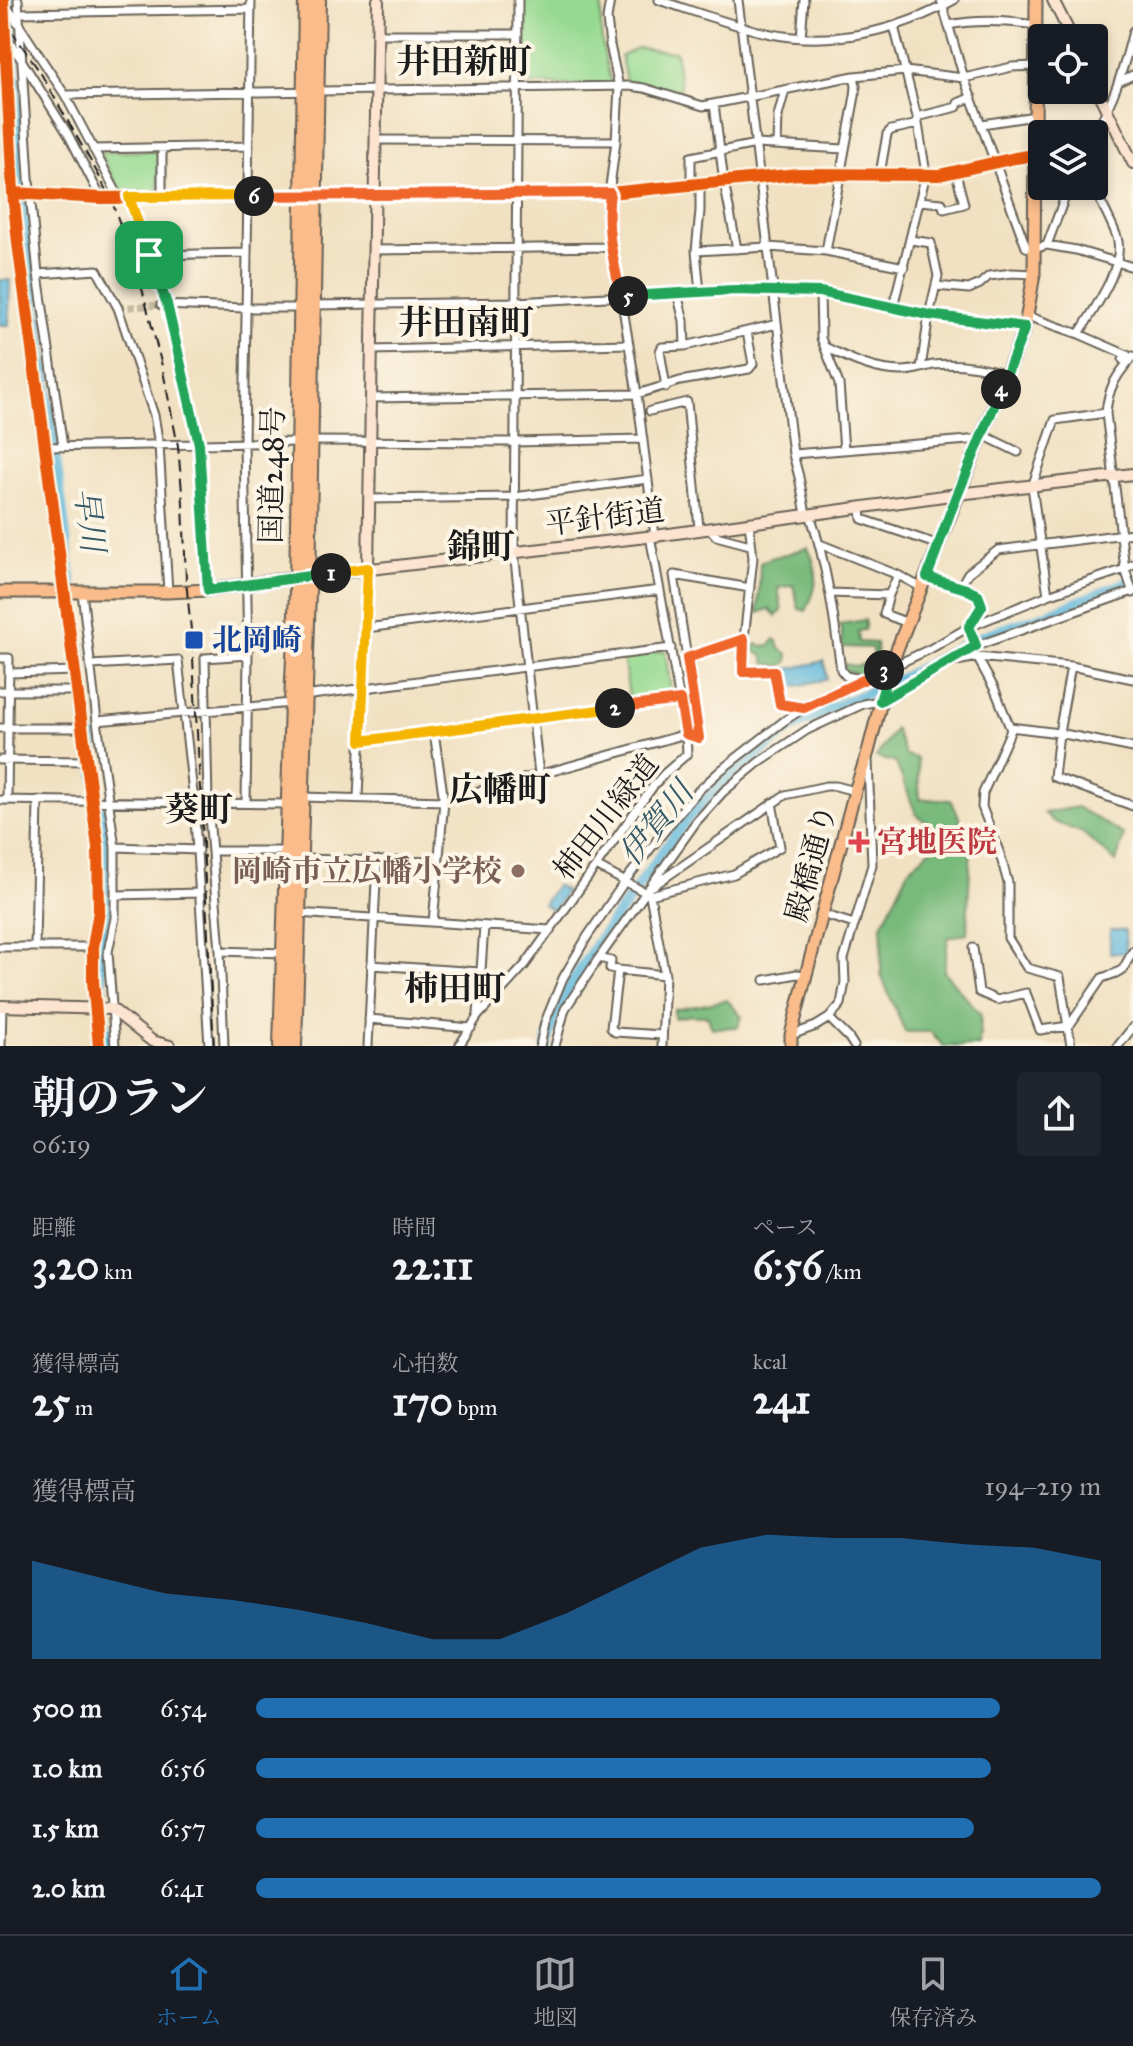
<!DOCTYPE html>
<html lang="ja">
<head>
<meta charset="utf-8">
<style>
	body { margin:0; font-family:"IM FELL Great Primer","Noto Serif JP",serif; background:#20242c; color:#f1f3f6; height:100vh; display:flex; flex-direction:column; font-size:30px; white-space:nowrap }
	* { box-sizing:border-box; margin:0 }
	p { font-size:26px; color:#9ea1a6 }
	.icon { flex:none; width:44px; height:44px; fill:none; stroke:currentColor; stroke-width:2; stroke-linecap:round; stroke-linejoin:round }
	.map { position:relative; height:1046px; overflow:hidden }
	.sheet { display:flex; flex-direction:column; background:#171b24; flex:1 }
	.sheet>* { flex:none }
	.fabs { position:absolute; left:1028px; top:24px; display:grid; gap:16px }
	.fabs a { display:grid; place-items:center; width:80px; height:80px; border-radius:8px; background:#171b24; box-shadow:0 4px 12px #0003; font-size:40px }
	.pin { position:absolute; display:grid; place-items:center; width:68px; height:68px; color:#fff; margin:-34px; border-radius:16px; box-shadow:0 4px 12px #0006 }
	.km { position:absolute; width:40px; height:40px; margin:-20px; border-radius:50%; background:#222; color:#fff; font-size:22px; line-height:40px; text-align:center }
	.round { display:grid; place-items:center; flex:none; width:84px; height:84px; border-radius:8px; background:#20242c }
	.head { display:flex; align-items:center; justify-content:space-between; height:136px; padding:0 32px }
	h1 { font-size:44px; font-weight:700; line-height:60px }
	.metrics { display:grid; grid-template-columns:repeat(3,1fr); gap:12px; height:136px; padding:8px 32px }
	.metrics div { display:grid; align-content:center }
	.metrics b { font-size:40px; font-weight:700 }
	.metrics small { font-size:22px; font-weight:400 }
	.metrics p { font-size:22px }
	.chart { height:224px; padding:16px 32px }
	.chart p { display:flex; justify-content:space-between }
	.chart svg { width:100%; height:144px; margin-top:8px; fill:#1f6fb2; opacity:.7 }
	ul { padding:0 32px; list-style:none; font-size:26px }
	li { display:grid; grid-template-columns:128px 96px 1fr; align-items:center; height:60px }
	li i { height:20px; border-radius:10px; background:#1f6fb2 }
	.tab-bar { display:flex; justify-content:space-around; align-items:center; height:112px; border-top:2px solid #363941; background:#171b24; font-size:22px; color:#9ea1a6 }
	.tab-bar a { display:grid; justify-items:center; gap:4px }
	.tab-bar .selected { color:#1f6fb2 }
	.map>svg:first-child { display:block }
	.green { fill:#96da91; stroke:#597b56; stroke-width:2 }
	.forest { fill:#78ba7b; stroke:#4a6b4c; stroke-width:2 }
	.water { fill:#5eb7db; stroke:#3d6a7c; stroke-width:2 }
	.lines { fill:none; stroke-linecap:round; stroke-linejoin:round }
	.river { stroke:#5eb7db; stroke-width:11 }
	.street-tunnel { stroke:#c6baa1; stroke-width:7; stroke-dasharray:7 3.5; stroke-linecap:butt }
	.street-casing { stroke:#676156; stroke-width:11 }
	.secondary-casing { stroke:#676156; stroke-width:14 }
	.primary-casing { stroke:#676156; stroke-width:15 }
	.highway-casing { stroke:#676156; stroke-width:18 }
	.street { stroke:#fff; stroke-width:7 }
	.secondary { stroke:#fde4d0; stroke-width:10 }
	.primary { stroke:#f9bc8a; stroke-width:11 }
	.highway { stroke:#f9bc8a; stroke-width:14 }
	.rail { stroke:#1c1c1c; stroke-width:2; stroke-dasharray:12 6; stroke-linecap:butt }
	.cycleway-casing { stroke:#fcf5e5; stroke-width:17 }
	.cycleway { stroke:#e8590c; stroke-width:12 }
	.split-1-casing { stroke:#fff; stroke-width:16 }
	.split-2-casing { stroke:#fff; stroke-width:16 }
	.split-3-casing { stroke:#fff; stroke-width:16 }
	.split-4-casing { stroke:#fff; stroke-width:16 }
	.split-5-casing { stroke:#fff; stroke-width:16 }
	.split-6-casing { stroke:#fff; stroke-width:16 }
	.split-7-casing { stroke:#fff; stroke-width:16 }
	.split-1 { stroke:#22a559; stroke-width:10 }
	.split-2 { stroke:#f5b400; stroke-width:10 }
	.split-3 { stroke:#f0652b; stroke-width:10 }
	.split-4 { stroke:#22a559; stroke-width:10 }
	.split-5 { stroke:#22a559; stroke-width:10 }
	.split-6 { stroke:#f0652b; stroke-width:10 }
	.split-7 { stroke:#f5b400; stroke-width:10 }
	.transit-dot { fill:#1a4fb4; stroke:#fcf5e5; stroke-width:3 }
	.health-dot { fill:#e0444e; stroke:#fcf5e5; stroke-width:3 }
	.education-dot { fill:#8d6e63; stroke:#fcf5e5; stroke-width:3 }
	.labels { text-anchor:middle; stroke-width:8; stroke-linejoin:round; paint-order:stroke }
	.street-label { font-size:30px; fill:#1c1c1c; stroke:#fcf5e5 }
	.transit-label { font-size:30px; font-weight:bold; fill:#164399; stroke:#fcf5e5; text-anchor:start }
	.health-label { font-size:30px; font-weight:bold; fill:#be3a42; stroke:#fcf5e5; text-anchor:start }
	.education-label { font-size:30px; font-weight:bold; fill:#785e54; stroke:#fcf5e5; text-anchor:end }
	.water-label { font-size:32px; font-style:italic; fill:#365a68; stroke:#fcf5e5 }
	.quarter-label { font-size:34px; font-weight:bold; fill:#1c1c1c; stroke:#fcf5e5 }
</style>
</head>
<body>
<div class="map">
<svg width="1133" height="1046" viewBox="0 0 1133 1046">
	<rect width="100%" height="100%" fill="#fcf5e5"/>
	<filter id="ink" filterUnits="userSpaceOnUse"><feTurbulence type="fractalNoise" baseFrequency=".0125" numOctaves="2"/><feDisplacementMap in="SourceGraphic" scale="16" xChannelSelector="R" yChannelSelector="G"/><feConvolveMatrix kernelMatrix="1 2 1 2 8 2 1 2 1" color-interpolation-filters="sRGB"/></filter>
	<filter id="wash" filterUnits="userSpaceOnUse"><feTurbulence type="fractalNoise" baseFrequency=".006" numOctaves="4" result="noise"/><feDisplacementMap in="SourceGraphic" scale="32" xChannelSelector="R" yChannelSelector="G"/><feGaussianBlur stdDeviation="1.8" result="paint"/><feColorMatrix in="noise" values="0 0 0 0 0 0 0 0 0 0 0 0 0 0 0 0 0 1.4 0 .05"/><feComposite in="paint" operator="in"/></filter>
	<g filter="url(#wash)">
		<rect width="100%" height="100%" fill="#f1e1c2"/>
		<!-- green -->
		<path class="green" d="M523 0H603C597 32 604 55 612 86L522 84Z
			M637 48 676 52 681 97 626 82 621 56Z
			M159 151 158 192H121L100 152Z
			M665 651 672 696 630 702 623 657Z"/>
		<!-- forest -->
		<path class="forest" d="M808 548C820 573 818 586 806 611L799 609 793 585 778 588 782 611 776 616 769 609 758 613 760 563 771 558Z
			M865 620V630L858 631 859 642 876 643 878 669 863 675 845 671 844 664 856 666 873 662 872 648 843 647 840 624Z
			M775 639 778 641 780 649 788 654V661L781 666 765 663 764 657 752 649 756 644 762 646 770 645Z
			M895 729 905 755 917 758 920 799 951 800 971 843 967 933 948 938 944 972 981 1015 979 1046H943L931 1032H905L881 975 882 925 909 869 931 849 936 830 916 814 896 763 876 757Z
			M1077 807 1124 835 1116 862 1083 833 1054 822 1044 813Z
			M727 1000 742 1017 738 1027 712 1028 708 1016H694L693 1015 674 1018V1010Z"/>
		<!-- water -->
		<path class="water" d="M0 280H10L9 325H0Z
			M824 661 827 679 788 688 784 670Z
			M556 885 566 891 553 911 543 904Z
			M1110 930H1125L1126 953H1110Z"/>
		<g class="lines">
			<!-- river -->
			<path class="river" d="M10 0 22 197 105 846 107 910 98 945 107 1046
				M547 1046 553 1019 565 994 597 943 687 819 727 778 792 728 831 708 899 680 962 646 991 633 1043 616 1133 580"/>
		</g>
	</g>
	<g filter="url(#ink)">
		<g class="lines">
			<!-- street-tunnel -->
			<path class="street-tunnel" d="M118 308 161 305"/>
			<!-- street casing -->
			<g class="street-casing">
				<path id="street" d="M3 0 13 193 18 243 98 847 99 911 93 947V981L99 1046
					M18 0 30 193 38 274 63 447
					M518 0 514 552 539 774
					M610 0 607 19 610 45 619 87 616 141 607 209 611 247 621 296 637 394 655 536
					M659 0C696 12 733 26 771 34 833 46 899 31 954 0
					M738 0 793 454 799 477 806 514
					M941 0 964 78 1026 247 1034 249 1047 245 1076 250 1133 267
					M4 2 65 95 119 197
					M19 13 250 9
					M948 25C978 19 1007 21 1037 25
					M5 34 68 134 101 198
					M377 34H518
					M801 38 804 0
					M854 76 856 86 855 96 826 251 904 267
					M1120 81 1133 75
					M65 95 629 86 644 88 703 106 854 76 905 71 964 78 1012 67 1035 66
					M714 104 724 182 737 249
					M917 117 957 107 958 103 972 97
					M982 124 1035 116
					M1094 134C1115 98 1123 71 1133 31
					M375 140 616 141
					M777 144 778 116 785 90
					M93 149 249 146
					M880 174 887 134 891 130 918 124
					M691 185V157L756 144 844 149
					M13 193 101 198 303 195
					M316 195 610 193 798 174 939 175 1015 158 1035 155 1042 156
					M129 197 167 304 199 444 208 590
					M162 197V148
					M919 201 942 203 944 209 964 204 956 173
					M911 240 931 243 938 276 929 315 921 368
					M1047 245 1069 186
					M373 250 611 247
					M696 251 768 247 826 251
					M149 255 247 253
					M38 274 97 270 118 308 154 415 159 445 168 592
					M936 286 969 289 980 284 989 276 1012 273 1034 274
					M700 292 696 251 700 211V185
					M820 292 821 338 839 384 844 450
					M677 293 684 321 685 346
					M161 305 246 308H301
					M314 305 516 302 734 290 773 291 820 292 929 315 1025 327
					M893 307 926 174 917 117 894 26
					M1027 316 1079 334 1127 355 1123 360
					M1079 334C1093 310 1126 266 1117 237 1111 220 1101 203 1093 186
					M825 347C850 359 873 371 902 371 913 371 923 367 933 365 958 362 984 367 1008 374
					M372 350 629 344
					M1133 356C1117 375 1108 387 1106 413L1125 569 1133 593
					M666 387 660 351 662 347 685 346 777 324
					M371 398 637 394 680 381 749 369 753 364 747 332
					M650 411 687 402 699 528
					M983 435 1018 452
					M311 441 515 442 643 439
					M45 447 298 442
					M793 454 981 439
					M369 499 514 497 648 479
					M861 509 862 519 939 545
					M810 514C827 565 834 617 841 670L846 676 861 679
					M709 528 716 536 750 545
					M820 544 898 575 922 588
					M927 577 966 589 978 595 982 606 970 625
					M960 587 968 573 998 550 1133 533
					M82 592 97 721 115 847V918L108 952 115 1046
					M830 593 889 595 884 614 908 623
					M889 595 898 575
					M1048 595 1032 487 1055 420 1106 413
					M969 627 976 646
					M366 628 660 590
					M744 639 743 672 774 671 780 704 804 708
					M977 657 995 690 1011 730 983 793 982 807 1000 854 1008 883V938L1027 968 1060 977 1071 1046
					M0 658H9L7 800
					M687 658 674 575 750 588
					M957 661 977 657 1071 666 1133 679
					M91 665 178 660 194 802 209 1046
					M1071 666 1059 733 1054 777 1133 806
					M9 673 76 671
					M0 691H78
					M304 696 671 648
					M97 721 292 703
					M1010 727 1059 733 1133 748
					M0 728H83
					M361 741 680 700
					M0 760 87 761
					M302 797 444 801 686 734 699 738 687 658 744 639 753 558 749 522
					M358 798 368 568
					M0 800 289 804
					M246 803 248 655 244 443 251 0
					M115 847 198 850
					M212 851H287
					M299 859 439 862
					M596 866 650 895 734 874 780 847 772 803
					M653 886 785 795 826 786H836L855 791
					M116 895 200 893
					M650 895 665 975 662 1046
					M297 913 550 930
					M822 914 854 924
					M433 922 444 801 434 732
					M0 947H93
					M35 947 38 800
					M973 948 979 992 997 1000 1026 993 1040 1030 1069 1026 1102 978 1116 973 1123 969 1133 951
					M220 951 284 953
					M599 958 611 961 610 968 618 970
					M371 965 480 972
					M765 980 797 974 806 975
					M478 1015 484 926
					M829 1018 849 1038 854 1046
					M369 1019 471 1028
					M662 1035 615 1032 611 1028 618 970 665 975
					M791 1035 816 1026 829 1018 841 1004 845 982 844 959 872 865 868 759
					M1 1046 2 1007
					M224 1046 220 951 208 803 205 658 248 655
					M368 1046 377 861
					M459 1046 478 1016 525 965 654 785 664 774 687 754 686 734 650 536
					M540 1046 545 1022 563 978 587 937 625 881 673 820 698 791 721 770 784 721 804 708 930 649 969 627 1048 595 1125 569 1133 564
					M555 1046 565 1009 599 958 696 822 723 792 759 762 807 730 863 704 880 701 976 646 1133 591
					M1118 1046 1133 1027"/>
			</g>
			<!-- secondary casing -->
			<g class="secondary-casing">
				<path id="secondary" d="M1053 0 1072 38
					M1094 84 1133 163
					M368 568 378 0
					M302 577 655 536 958 494 1133 474
					M0 1006 112 1009 152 1041 170 1046"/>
			</g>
			<!-- primary casing -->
			<g class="primary-casing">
				<path id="primary" d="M0 592H168L208 590 297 577
					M791 1046V1035L806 975 855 791 868 752 890 667 1025 327 1034 274 1036 0"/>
			</g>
			<!-- highway casing -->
			<g class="highway-casing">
				<path id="highway" d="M281 1046 292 703 297 591 306 0
					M294 1046 308 590 318 0"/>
			</g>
			<!-- street -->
			<use href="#street" class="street"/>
			<!-- secondary -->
			<use href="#secondary" class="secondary"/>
			<!-- primary -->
			<use href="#primary" class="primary"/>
			<!-- highway -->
			<use href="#highway" class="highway"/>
			<!-- rail -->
			<path class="rail" d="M0 14 40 72 98 174 114 207 143 292 162 366 178 446 183 503 186 580 192 640 214 1046"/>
			<!-- cycleway casing -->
			<g class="cycleway-casing">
				<path id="cycleway" d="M3 0 13 193 18 243 98 847 99 911 93 947V981L99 1046
					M13 193 101 198 610 193 798 174 939 175 1015 158 1035 155 1042 156"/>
			</g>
			<!-- cycleway -->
			<use href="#cycleway" class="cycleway"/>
		</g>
	</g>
	<g class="lines" filter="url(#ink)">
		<!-- split-1 casing -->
		<g class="split-1-casing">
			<path id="split-1" d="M149 255 167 304 199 444 208 590 331 573"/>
		</g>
		<!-- split-2 casing -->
		<g class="split-2-casing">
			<path id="split-2" d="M331 573 368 568 361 741 615 708"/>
		</g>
		<!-- split-3 casing -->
		<g class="split-3-casing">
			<path id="split-3" d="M615 708 680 700 686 734 699 738 687 658 744 639 743 672 774 671 780 704 804 708 884 670"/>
		</g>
		<!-- split-4 casing -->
		<g class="split-4-casing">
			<path id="split-4" d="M884 670 890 667 880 701 976 646 969 627 982 606 978 595 966 589 927 577 950 513 1001 389"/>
		</g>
		<!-- split-5 casing -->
		<g class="split-5-casing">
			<path id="split-5" d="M628 296 734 290 820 292 929 315 1025 327 1001 389"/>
		</g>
		<!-- split-6 casing -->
		<g class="split-6-casing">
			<path id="split-6" d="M254 196 610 193C605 228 614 263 621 296H628"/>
		</g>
		<!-- split-7 casing -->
		<g class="split-7-casing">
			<path id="split-7" d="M149 255 129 197 254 196"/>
		</g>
		<!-- split-1 -->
		<use href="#split-1" class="split-1"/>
		<!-- split-2 -->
		<use href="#split-2" class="split-2"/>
		<!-- split-3 -->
		<use href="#split-3" class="split-3"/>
		<!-- split-4 -->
		<use href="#split-4" class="split-4"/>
		<!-- split-5 -->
		<use href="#split-5" class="split-5"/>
		<!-- split-6 -->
		<use href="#split-6" class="split-6"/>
		<!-- split-7 -->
		<use href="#split-7" class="split-7"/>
	</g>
	<!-- markers -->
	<rect class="transit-dot" x="184" y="630" width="20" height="20" rx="4"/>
	<path class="health-dot" d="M855 830h8v8h8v8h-8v8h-8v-8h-8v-8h8z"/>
	<circle class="education-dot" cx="518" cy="871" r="8"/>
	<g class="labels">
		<!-- street labels -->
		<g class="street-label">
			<text transform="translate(272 475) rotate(-89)" y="10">国道248号</text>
			<text transform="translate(605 517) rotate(-7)" y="10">平針街道</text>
			<text transform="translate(606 817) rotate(-52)" y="10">柿田川緑道</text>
			<text transform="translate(811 863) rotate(-75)" y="10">殿橋通り</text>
		</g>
		<!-- transit labels -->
		<g class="transit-label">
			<text x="212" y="650">北岡崎</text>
		</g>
		<!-- health labels -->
		<g class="health-label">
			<text x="877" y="852">宮地医院</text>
		</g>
		<!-- education labels -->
		<g class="education-label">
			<text x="502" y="881">岡崎市立広幡小学校</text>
		</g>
		<!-- water labels -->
		<g class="water-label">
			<text transform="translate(90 520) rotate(83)" y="11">早川</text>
			<text transform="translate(656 823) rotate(-51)" y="11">伊賀川</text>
		</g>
		<!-- quarter labels -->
		<g class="quarter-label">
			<text x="464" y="73">井田新町</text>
			<text x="466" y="334">井田南町</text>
			<text x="481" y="558">錦町</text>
			<text x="500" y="801">広幡町</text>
			<text x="199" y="821">葵町</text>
			<text x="455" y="1000">柿田町</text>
		</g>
	</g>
</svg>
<div class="fabs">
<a><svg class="icon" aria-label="locate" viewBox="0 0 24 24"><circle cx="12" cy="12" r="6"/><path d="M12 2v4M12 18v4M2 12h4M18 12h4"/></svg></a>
<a><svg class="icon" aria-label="layers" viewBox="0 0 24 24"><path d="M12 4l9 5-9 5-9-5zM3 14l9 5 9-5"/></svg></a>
</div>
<div class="pin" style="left:149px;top:255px;background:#1e9e55"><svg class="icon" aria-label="arrive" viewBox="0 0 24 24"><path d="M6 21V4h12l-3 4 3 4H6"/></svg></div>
<b class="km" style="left:331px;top:573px">1</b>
<b class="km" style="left:615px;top:708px">2</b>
<b class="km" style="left:884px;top:670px">3</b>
<b class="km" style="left:1001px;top:389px">4</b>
<b class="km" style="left:628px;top:296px">5</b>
<b class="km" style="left:254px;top:196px">6</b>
</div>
<section class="sheet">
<div class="head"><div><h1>朝のラン</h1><p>06:19</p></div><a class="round"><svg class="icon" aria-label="share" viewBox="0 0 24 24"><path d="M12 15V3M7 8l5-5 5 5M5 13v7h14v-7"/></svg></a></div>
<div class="metrics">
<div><p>距離</p><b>3.20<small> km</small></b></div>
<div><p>時間</p><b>22:11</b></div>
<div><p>ペース</p><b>6:56<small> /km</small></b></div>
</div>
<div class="metrics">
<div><p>獲得標高</p><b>25<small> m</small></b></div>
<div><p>心拍数</p><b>170<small> bpm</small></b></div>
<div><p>kcal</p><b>241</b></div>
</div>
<div class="chart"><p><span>獲得標高</span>194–219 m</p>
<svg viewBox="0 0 160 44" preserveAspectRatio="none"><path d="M0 44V14L10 19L20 24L30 26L40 29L50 33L60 38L70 38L80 30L90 20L100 10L110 6L120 7L130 7L140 9L150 10L160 14V44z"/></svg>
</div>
<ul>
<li><b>500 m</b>6:54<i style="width:88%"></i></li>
<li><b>1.0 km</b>6:56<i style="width:87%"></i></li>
<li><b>1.5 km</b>6:57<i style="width:85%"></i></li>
<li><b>2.0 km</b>6:41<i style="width:100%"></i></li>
</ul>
</section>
<nav class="tab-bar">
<a class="selected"><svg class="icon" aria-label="home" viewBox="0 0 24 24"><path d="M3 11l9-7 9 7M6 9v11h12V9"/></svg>ホーム</a>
<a><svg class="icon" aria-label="map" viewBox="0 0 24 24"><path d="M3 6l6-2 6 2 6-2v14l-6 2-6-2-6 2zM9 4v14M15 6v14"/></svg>地図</a>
<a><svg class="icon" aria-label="saved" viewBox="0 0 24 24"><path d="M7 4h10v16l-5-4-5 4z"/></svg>保存済み</a>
</nav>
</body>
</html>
